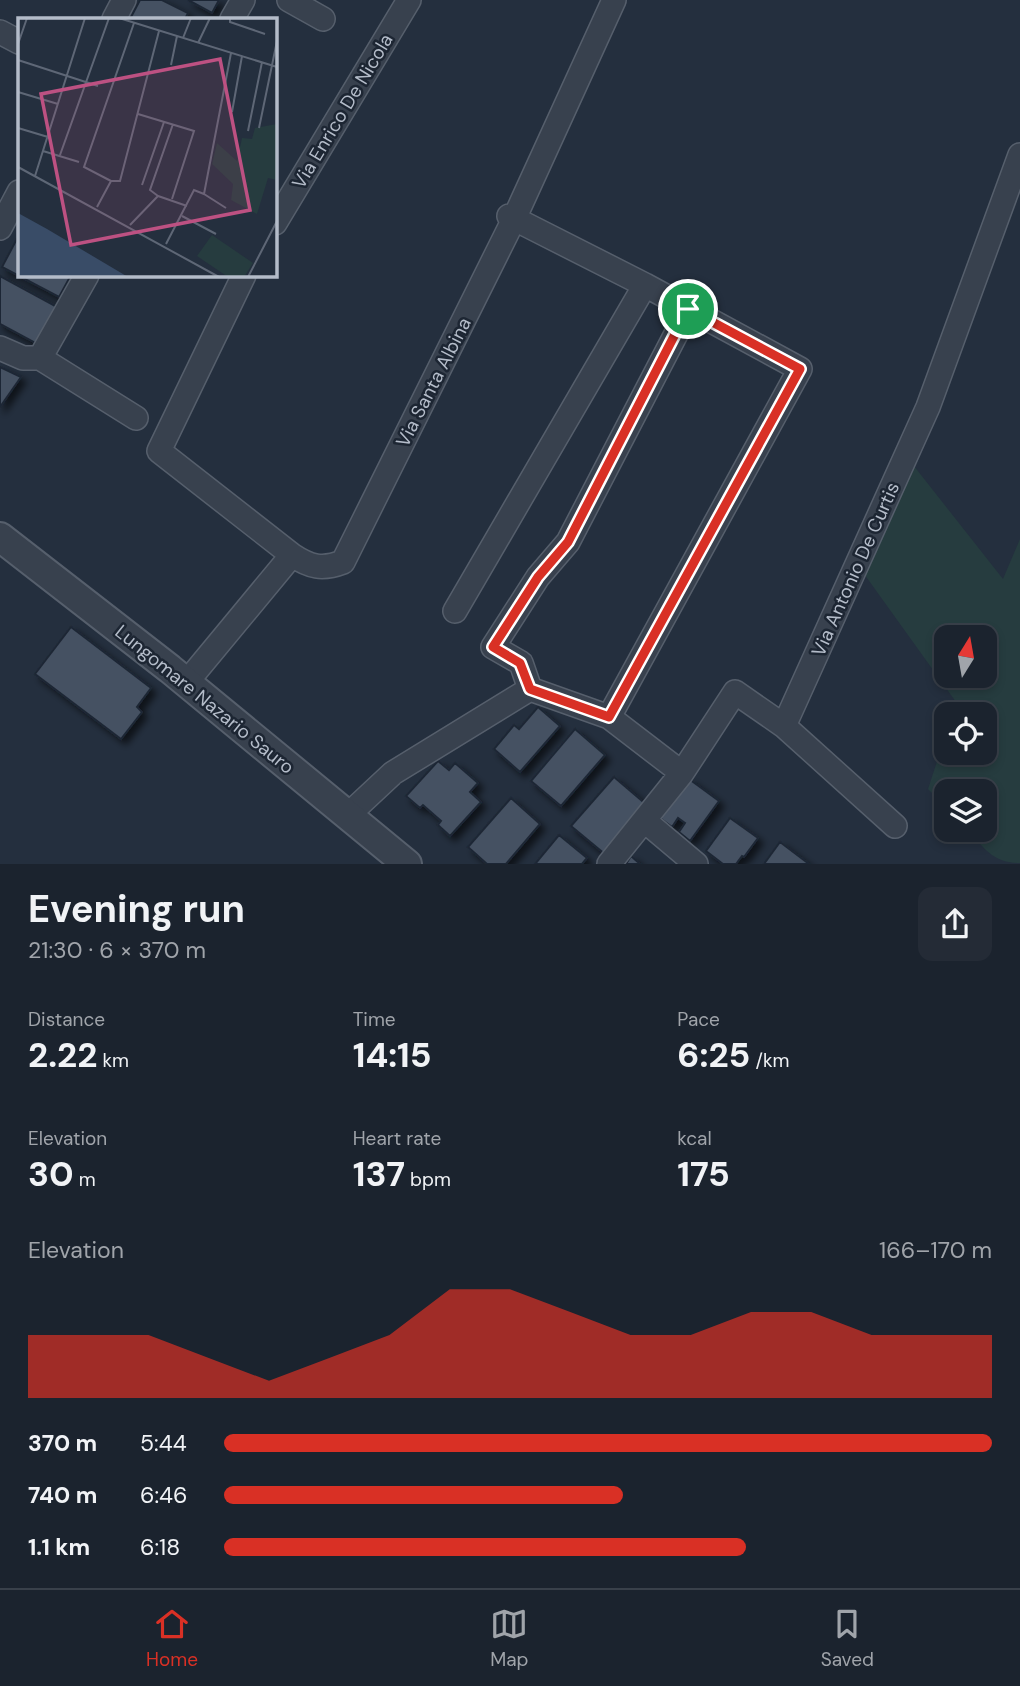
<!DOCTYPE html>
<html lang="en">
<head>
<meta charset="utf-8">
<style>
	body { margin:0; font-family:"DM Sans",sans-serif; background:#242b36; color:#f1f3f6; height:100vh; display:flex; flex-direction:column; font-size:26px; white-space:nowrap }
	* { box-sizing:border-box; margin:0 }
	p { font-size:23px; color:#a0a4aa }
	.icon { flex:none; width:38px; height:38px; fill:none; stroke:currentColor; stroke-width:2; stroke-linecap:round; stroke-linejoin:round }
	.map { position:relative; height:864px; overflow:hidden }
	.panel { display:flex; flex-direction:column; background:#1b232e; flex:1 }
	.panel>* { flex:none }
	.needle { width:46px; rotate:11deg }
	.fabs { position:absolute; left:934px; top:625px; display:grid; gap:14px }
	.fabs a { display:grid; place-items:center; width:63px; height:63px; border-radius:14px; background:#1b232e; box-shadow:0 4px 10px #0003,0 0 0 2px #39404a; font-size:35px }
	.pin { position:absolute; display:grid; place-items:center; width:60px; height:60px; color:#fff; margin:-30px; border:4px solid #fff; border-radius:50%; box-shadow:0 2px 7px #0007 }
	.round { display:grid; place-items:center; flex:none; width:74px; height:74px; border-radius:14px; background:#242b36 }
	.head { display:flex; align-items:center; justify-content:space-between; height:119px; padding:0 28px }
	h1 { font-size:38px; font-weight:700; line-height:52px }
	.metrics { display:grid; grid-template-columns:repeat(3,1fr); gap:10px; height:119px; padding:7px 28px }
	.metrics div { display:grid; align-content:center }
	.metrics b { font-size:35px; font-weight:700 }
	.metrics small { font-size:19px; font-weight:400 }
	.metrics p { font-size:19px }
	.chart { height:196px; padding:14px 28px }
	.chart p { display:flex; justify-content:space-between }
	.chart svg { width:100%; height:126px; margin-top:7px; fill:#d93025; opacity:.7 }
	ul { padding:0 28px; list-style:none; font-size:23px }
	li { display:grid; grid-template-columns:112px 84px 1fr; align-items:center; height:52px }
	li i { height:18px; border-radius:9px; background:#d93025 }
	.dock { display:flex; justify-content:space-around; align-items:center; height:98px; border-top:2px solid #39404a; background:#1b232e; font-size:19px; color:#a0a4aa }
	.dock a { display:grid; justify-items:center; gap:4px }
	.dock .current { color:#d93025 }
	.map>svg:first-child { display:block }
	.green { fill:#263c3f; fill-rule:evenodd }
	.building { fill:#455162; stroke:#1f2835; stroke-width:2; filter:url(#shadow) }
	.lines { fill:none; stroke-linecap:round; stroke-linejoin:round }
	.minor-casing { stroke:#565f6c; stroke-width:26 }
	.tertiary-casing { stroke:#565f6c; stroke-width:32 }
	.minor { stroke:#38414e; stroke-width:23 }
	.tertiary { stroke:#38414e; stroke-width:28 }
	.route-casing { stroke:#fff; stroke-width:14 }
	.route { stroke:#d93025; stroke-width:9 }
	.labels { text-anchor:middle; stroke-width:5; stroke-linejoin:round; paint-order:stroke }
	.street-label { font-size:19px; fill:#b4bcc9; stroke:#1d2633 }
	.inset-road { fill:none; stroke:#5e6776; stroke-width:2 }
	.view { fill:#bd5182; fill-opacity:0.15; stroke:#bd5182; stroke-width:3.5 }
	.inset-edge { fill:none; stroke:#b4bcc9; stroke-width:3.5 }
</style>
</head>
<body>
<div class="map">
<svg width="1020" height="864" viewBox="0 0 1020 864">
	<defs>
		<filter id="shadow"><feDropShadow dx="5" dy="5" stdDeviation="3.5" flood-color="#0009"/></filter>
	</defs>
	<rect width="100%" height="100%" fill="#242f3e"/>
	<!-- green -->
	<path class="green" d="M910 461 1003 579 1020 539V863C992 863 985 848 967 830H985V791H947V808L928 789 947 731V752H985V714H952L956 702 862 571ZM947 637H985V676H947Z"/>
	<!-- building -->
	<path class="building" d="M140 0H162L188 13 185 19H130Z
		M188 0H219L212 13Z
		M19 235V275H71L59 297 2 267Z
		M0 276 59 308 39 345 0 324Z
		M0 367 21 377 0 407Z
		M71 627 151 688 137 707 142 712 121 739 35 674Z
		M538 707 560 726 520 772 494 749 514 725 519 729Z
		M575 729 605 755 561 806 531 781Z
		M438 761 449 770 455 763 478 783 470 792 481 802 450 836 438 825 441 821 423 805 420 808 406 796Z
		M614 777 648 806 606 855 571 826Z
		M689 779 719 801 690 841 679 832 685 823 678 818 672 827 660 818Z
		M511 798 540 824 506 864H487L468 847Z
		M730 818 758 838 744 857 742 856 736 864H723L706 851Z
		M559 835 587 858 582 864H535Z
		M780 842 809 864H764Z
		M631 856 640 864H626Z"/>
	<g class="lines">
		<!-- minor casing -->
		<g class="minor-casing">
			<path id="minor" d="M289 0 323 19
				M114 19 124 0
				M232 19 243 0
				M0 32 19 42
				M509 216 645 285 800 369 609 717
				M275 223 409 0
				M0 228 19 192
				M244 275 159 451 292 555C310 567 322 570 343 562L514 219 614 0
				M0 348 23 358H40L136 418
				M40 358 87 275
				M455 611 645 285
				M186 683 292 555
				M530 689 521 663 493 647 538 577 568 542 689 309
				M784 726 895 826
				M348 815 393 773 530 689 609 717 682 773
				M645 821 696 864
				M609 864 682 773 735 692 784 726 928 407 1020 155"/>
		</g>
		<!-- tertiary casing -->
		<g class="tertiary-casing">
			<path id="tertiary" d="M0 537 170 669 407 864"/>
		</g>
		<!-- minor -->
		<use href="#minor" class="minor"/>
		<!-- tertiary -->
		<use href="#tertiary" class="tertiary"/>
	</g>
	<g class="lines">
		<!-- route casing -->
		<g class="route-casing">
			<path id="route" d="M688 309 800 369 609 717 530 689 520 663 493 647 538 577 568 542Z"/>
		</g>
		<!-- route -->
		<use href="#route" class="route"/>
	</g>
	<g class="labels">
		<!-- street labels -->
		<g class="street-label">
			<text transform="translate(342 111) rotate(-59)" y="7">Via Enrico De Nicola</text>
			<text transform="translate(433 382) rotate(-63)" y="7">Via Santa Albina</text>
			<text transform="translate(855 569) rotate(-66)" y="7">Via Antonio De Curtis</text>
			<text transform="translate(205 699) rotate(39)" y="7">Lungomare Nazario Sauro</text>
		</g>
	</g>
	<!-- overview -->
	<g transform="translate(18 18)">
		<rect width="259" height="259" fill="#242f3e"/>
		<path d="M259 106V162L250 160 239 196 213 182 215 166 194 146 199 125 219 143 224 120 234 121 237 110ZM194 217 235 245 226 259H210L179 238Z" fill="#263c3f"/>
		<path d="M0 195 29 211 110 259H0Z" fill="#394c67"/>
		<path class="inset-road" d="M101 0 259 49M212 0V4L247 16M165 20 173 0M180 25 192 0M0 26 9 0M0 42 80 68M153 47 159 18M0 74 40 86M214 94 224 38M120 96 176 113 154 181M0 110 30 119M241 110 259 23M230 113 244 44M25 133 61 144M42 137 91 0M0 149 201 259M17 158 67 0M93 163 66 149 116 5M93 163H102L141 13M124 167 146 104M186 176 208 190M140 178 132 172 155 106M79 189 93 163M164 198 198 216M112 207 140 178 169 188M148 226 176 172 186 176 213 35M230 259 259 203"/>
		<path class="view" d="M202 41 232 192 53 227 23 76Z"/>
		<rect width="259" height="259" class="inset-edge"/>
	</g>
</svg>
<div class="fabs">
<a><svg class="needle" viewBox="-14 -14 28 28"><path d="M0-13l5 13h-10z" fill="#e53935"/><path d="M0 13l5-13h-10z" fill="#a0a4aa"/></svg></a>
<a><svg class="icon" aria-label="locate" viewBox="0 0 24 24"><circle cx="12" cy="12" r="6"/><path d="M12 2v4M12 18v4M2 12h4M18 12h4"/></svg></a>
<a><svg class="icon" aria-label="layers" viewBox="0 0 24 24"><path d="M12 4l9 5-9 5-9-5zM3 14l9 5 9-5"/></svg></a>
</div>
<div class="pin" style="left:688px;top:309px;background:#1e9e55"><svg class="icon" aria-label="arrive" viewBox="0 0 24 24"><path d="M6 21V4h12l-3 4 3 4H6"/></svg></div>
</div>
<section class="panel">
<div class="head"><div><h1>Evening run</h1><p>21:30 · 6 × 370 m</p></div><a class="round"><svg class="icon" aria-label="share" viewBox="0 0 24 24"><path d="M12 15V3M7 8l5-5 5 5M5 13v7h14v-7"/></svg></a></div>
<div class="metrics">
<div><p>Distance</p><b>2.22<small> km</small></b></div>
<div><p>Time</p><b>14:15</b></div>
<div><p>Pace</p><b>6:25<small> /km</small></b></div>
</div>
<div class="metrics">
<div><p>Elevation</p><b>30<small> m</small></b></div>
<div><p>Heart rate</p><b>137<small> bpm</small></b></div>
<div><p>kcal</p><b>175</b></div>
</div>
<div class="chart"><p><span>Elevation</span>166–170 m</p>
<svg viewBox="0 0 160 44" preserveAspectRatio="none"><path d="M0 44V22L10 22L20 22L30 30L40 38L50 30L60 22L70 6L80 6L90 14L100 22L110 22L120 14L130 14L140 22L150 22L160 22V44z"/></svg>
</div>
<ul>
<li><b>370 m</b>5:44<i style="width:100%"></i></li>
<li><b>740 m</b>6:46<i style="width:52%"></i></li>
<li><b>1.1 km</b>6:18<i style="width:68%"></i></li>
</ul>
</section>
<nav class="dock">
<a class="current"><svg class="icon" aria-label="home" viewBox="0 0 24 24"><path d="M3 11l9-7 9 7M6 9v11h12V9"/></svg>Home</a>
<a><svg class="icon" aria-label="map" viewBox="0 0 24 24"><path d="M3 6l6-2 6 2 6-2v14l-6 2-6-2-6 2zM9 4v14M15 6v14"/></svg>Map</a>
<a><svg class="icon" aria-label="saved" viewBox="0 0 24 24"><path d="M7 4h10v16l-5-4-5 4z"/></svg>Saved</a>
</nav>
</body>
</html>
